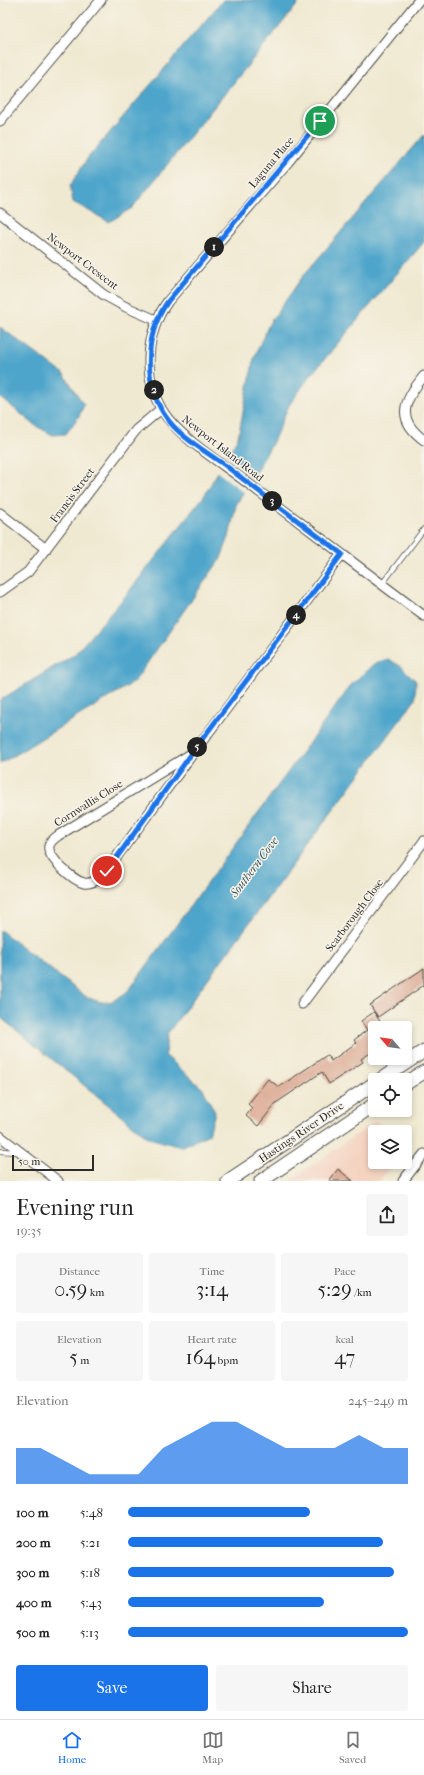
<!DOCTYPE html>
<html lang="en">
<head>
<meta charset="utf-8">
<style>
	body { margin:0; font-family:"IM FELL French Canon",serif; background:#f6f6f6; color:#222; height:100vh; display:flex; flex-direction:column; font-size:15px; white-space:nowrap }
	* { box-sizing:border-box; margin:0 }
	p { font-size:13px; color:#767676 }
	.icon { flex:none; width:22px; height:22px; fill:none; stroke:currentColor; stroke-width:2; stroke-linecap:round; stroke-linejoin:round }
	.map { position:relative; height:1181px; overflow:hidden }
	.panel { display:flex; flex-direction:column; background:#fff; flex:1 }
	.panel>* { flex:none }
	.needle { width:26px; rotate:298deg }
	.controls { position:absolute; left:368px; top:1021px; display:grid; gap:8px }
	.controls a { display:grid; place-items:center; width:44px; height:44px; border-radius:4px; background:#fff; box-shadow:0 2px 6px #0003; font-size:20px }
	.scale { position:absolute; left:12px; bottom:10px; width:82px; box-sizing:border-box; padding-left:4px; border:2px solid #2b2b2b; border-top:0; font-size:11px; line-height:14px; white-space:nowrap; color:#2b2b2b; -webkit-text-stroke:3px #f7f3e8; paint-order:stroke }
	.pin { position:absolute; display:grid; place-items:center; width:34px; height:34px; color:#fff; margin:-17px; border:2px solid #fff; border-radius:50%; box-shadow:0 1px 4px #0007 }
	.km { position:absolute; width:20px; height:20px; margin:-10px; border-radius:50%; background:#222; color:#fff; font-size:11px; line-height:20px; text-align:center }
	.round { display:grid; place-items:center; flex:none; width:42px; height:42px; border-radius:4px; background:#f6f6f6 }
	.head { display:flex; align-items:center; justify-content:space-between; height:68px; padding:0 16px }
	h1 { font-size:22px; font-weight:600; line-height:30px }
	.figures { display:grid; grid-template-columns:repeat(3,1fr); gap:6px; height:68px; padding:4px 16px }
	.figures div { display:grid; align-content:center; border-radius:4px; background:#f6f6f6; text-align:center }
	.figures b { font-size:20px; font-weight:600 }
	.figures small { font-size:11px; font-weight:400 }
	.figures p { font-size:11px }
	.chart { height:112px; padding:8px 16px }
	.chart p { display:flex; justify-content:space-between }
	.chart svg { width:100%; height:72px; margin-top:4px; fill:#1a73e8; opacity:.7 }
	.button { display:flex; gap:8px; margin-top:auto; padding:8px 16px }
	.button a { flex:1; height:46px; border-radius:4px; background:#1a73e8; color:#fff; font-size:16px; font-weight:600; line-height:46px; text-align:center }
	.button a+a { background:#f6f6f6; color:#222 }
	ul { padding:0 16px; list-style:none; font-size:13px }
	li { display:grid; grid-template-columns:64px 48px 1fr; align-items:center; height:30px }
	li i { height:10px; border-radius:5px; background:#1a73e8 }
	.dock { display:flex; justify-content:space-around; align-items:center; height:56px; border-top:1px solid #e0e0e0; background:#fff; font-size:11px; color:#767676 }
	.dock a { display:grid; justify-items:center; gap:2px }
	.dock .active { color:#1a73e8 }
	.map>svg:first-child { display:block }
	.built { fill:#f5d3c1 }
	.water { fill:#4ea5cb; stroke:#3c687b }
	.pier { fill:#f0e9d1 }
	.building { fill:#daa68f }
	.lines { fill:none; stroke-linecap:round; stroke-linejoin:round }
	.lane-casing { stroke:#494844; stroke-width:6 }
	.street-casing { stroke:#494844; stroke-width:11 }
	.secondary-casing { stroke:#494844; stroke-width:15 }
	.lane { stroke:#fff; stroke-width:4.5 }
	.street { stroke:#fff; stroke-width:9 }
	.secondary { stroke:#fff; stroke-width:13 }
	.route-casing { stroke:#fff; stroke-width:8 }
	.route { stroke:#1a73e8; stroke-width:5 }
	.labels { text-anchor:middle; stroke-width:3; stroke-linejoin:round; paint-order:stroke }
	.street-label { font-size:11px; fill:#2b2b2b; stroke:#f7f3e8 }
	.water-label { font-size:12px; font-style:italic; fill:#375663; stroke:#f7f3e8 }
</style>
</head>
<body>
<div class="map">
<svg width="424" height="1181" viewBox="0 0 424 1181">
	<rect width="100%" height="100%" fill="#f7f3e8"/>
	<filter id="ink" filterUnits="userSpaceOnUse"><feTurbulence type="fractalNoise" baseFrequency=".025" numOctaves="2"/><feDisplacementMap in="SourceGraphic" scale="8" xChannelSelector="R" yChannelSelector="G"/><feConvolveMatrix kernelMatrix="1 2 1 2 8 2 1 2 1" color-interpolation-filters="sRGB"/></filter>
	<filter id="wash" filterUnits="userSpaceOnUse"><feTurbulence type="fractalNoise" baseFrequency=".012" numOctaves="4" result="noise"/><feDisplacementMap in="SourceGraphic" scale="16" xChannelSelector="R" yChannelSelector="G"/><feGaussianBlur stdDeviation="0.9" result="paint"/><feColorMatrix in="noise" values="0 0 0 0 0 0 0 0 0 0 0 0 0 0 0 0 0 1.4 0 .05"/><feComposite in="paint" operator="in"/></filter>
	<g filter="url(#wash)">
		<rect width="100%" height="100%" fill="#f0e9d1"/>
		<!-- built -->
		<path class="built" d="M376 1121 389 1132H375V1162H394L379 1181H289Z"/>
		<!-- water -->
		<path class="water" d="M223 0H301L132 208 109 222 73 202 70 186 87 159Z
			M424 135V242L311 375 289 405 273 442 236 505 229 537 221 558 134 682 0 764V700L75 654 123 599 204 496 238 437 254 358 269 324 303 276Z
			M0 327 64 374 84 405 79 416 66 434 53 435 36 426 0 397Z
			M388 659 402 667 416 681 415 700 167 1034 165 1055 203 1089 215 1112 209 1134 181 1147 149 1138 0 1017V930L85 996C106 1006 111 1004 129 990L352 684 375 663Z"/>
		<!-- pier -->
		<path class="pier" d="M226 454 255 477 245 493 216 471Z"/>
		<g id="blocks">
			<!-- building -->
			<path class="building" d="M424 968V985L378 1017 370 1005Z
				M374 1012 384 1028H375V1050L361 1059 363 1062 329 1084 322 1072 276 1103 258 1126 246 1116 252 1108 248 1104 268 1079 279 1087 327 1055 331 1061 356 1043 354 1040 367 1030 361 1021Z
				M338 1169 353 1181H329Z"/>
		</g>
	</g>
	<g filter="url(#ink)">
		<use href="#blocks" fill-opacity="0" stroke="#494844" stroke-width="1"/>
		<g class="lines">
			<!-- lane casing -->
			<g class="lane-casing">
				<path id="lane" d="M382 584 424 529
					M0 1151 17 1152"/>
			</g>
			<!-- street casing -->
			<g class="street-casing">
				<path id="street" d="M419 0 288 162 168 301C146 332 142 377 162 410 178 437 220 462 245 481 305 526 364 571 424 616
					M0 121 101 0
					M0 213 104 295 126 307 156 320
					M424 376C404 400 395 419 424 440
					M0 513 46 549
					M0 592 28 572 136 430 161 409
					M194 752 101 878C96 881 90 884 84 883 74 881 46 857 49 846 50 841 55 838 59 835Z
					M194 752 342 554
					M302 1004 424 841
					M0 1136 58 1181
					M403 1181 424 1154"/>
			</g>
			<!-- secondary casing -->
			<g class="secondary-casing">
				<path id="secondary" d="M380 1080 424 1051
					M405 1084 424 1072
					M228 1181 375 1083
					M261 1181 375 1104"/>
			</g>
			<!-- lane -->
			<use href="#lane" class="lane"/>
			<!-- street -->
			<use href="#street" class="street"/>
			<!-- secondary -->
			<use href="#secondary" class="secondary"/>
		</g>
	</g>
	<g class="lines" filter="url(#ink)">
		<!-- route casing -->
		<g class="route-casing">
			<path id="route" d="M107 871 200 742 342 554C303 525 265 496 226 466 208 453 182 438 169 421 142 387 144 335 168 301L320 121"/>
		</g>
		<!-- route -->
		<use href="#route" class="route"/>
	</g>
	<g class="labels">
		<!-- street labels -->
		<g class="street-label">
			<text transform="translate(271 162) rotate(-50)" y="4">Laguna Place</text>
			<text transform="translate(83 261) rotate(37)" y="4">Newport Crescent</text>
			<text transform="translate(223 448) rotate(38)" y="4">Newport Island Road</text>
			<text transform="translate(72 495) rotate(-53)" y="4">Francis Street</text>
			<text transform="translate(88 803) rotate(-32)" y="4">Cornwallis Close</text>
			<text transform="translate(354 915) rotate(-53)" y="4">Scarborough Close</text>
			<text transform="translate(301 1132) rotate(-34)" y="4">Hastings River Drive</text>
		</g>
		<!-- water labels -->
		<g class="water-label">
			<text transform="translate(254 867) rotate(-53)" y="4">Southern Cove</text>
		</g>
	</g>
</svg>
<div class="controls">
<a><svg class="needle" viewBox="-14 -14 28 28"><path d="M0-13l5 13h-10z" fill="#e53935"/><path d="M0 13l5-13h-10z" fill="#767676"/></svg></a>
<a><svg class="icon" aria-label="locate" viewBox="0 0 24 24"><circle cx="12" cy="12" r="6"/><path d="M12 2v4M12 18v4M2 12h4M18 12h4"/></svg></a>
<a><svg class="icon" aria-label="layers" viewBox="0 0 24 24"><path d="M12 4l9 5-9 5-9-5zM3 14l9 5 9-5"/></svg></a>
</div>
<div class="scale">50 m</div>
<div class="pin" style="left:320px;top:121px;background:#1e9e55"><svg class="icon" aria-label="arrive" viewBox="0 0 24 24"><path d="M6 21V4h12l-3 4 3 4H6"/></svg></div>
<div class="pin" style="left:107px;top:871px;background:#d93025"><svg class="icon" aria-label="check" viewBox="0 0 24 24"><path d="M5 12l5 5 9-10"/></svg></div>
<b class="km" style="left:214px;top:247px">1</b>
<b class="km" style="left:154px;top:390px">2</b>
<b class="km" style="left:272px;top:501px">3</b>
<b class="km" style="left:296px;top:615px">4</b>
<b class="km" style="left:197px;top:747px">5</b>
</div>
<section class="panel">
<div class="head"><div><h1>Evening run</h1><p>19:35</p></div><a class="round"><svg class="icon" aria-label="share" viewBox="0 0 24 24"><path d="M12 15V3M7 8l5-5 5 5M5 13v7h14v-7"/></svg></a></div>
<div class="figures">
<div><p>Distance</p><b>0.59<small> km</small></b></div>
<div><p>Time</p><b>3:14</b></div>
<div><p>Pace</p><b>5:29<small> /km</small></b></div>
</div>
<div class="figures">
<div><p>Elevation</p><b>5<small> m</small></b></div>
<div><p>Heart rate</p><b>164<small> bpm</small></b></div>
<div><p>kcal</p><b>47</b></div>
</div>
<div class="chart"><p><span>Elevation</span>245–249 m</p>
<svg viewBox="0 0 160 44" preserveAspectRatio="none"><path d="M0 44V22L10 22L20 30L30 38L40 38L50 38L60 22L70 14L80 6L90 6L100 14L110 22L120 22L130 22L140 14L150 22L160 22V44z"/></svg>
</div>
<ul>
<li><b>100 m</b>5:48<i style="width:65%"></i></li>
<li><b>200 m</b>5:21<i style="width:91%"></i></li>
<li><b>300 m</b>5:18<i style="width:95%"></i></li>
<li><b>400 m</b>5:43<i style="width:70%"></i></li>
<li><b>500 m</b>5:13<i style="width:100%"></i></li>
</ul>
<div class="button"><a>Save</a><a>Share</a></div>
</section>
<nav class="dock">
<a class="active"><svg class="icon" aria-label="home" viewBox="0 0 24 24"><path d="M3 11l9-7 9 7M6 9v11h12V9"/></svg>Home</a>
<a><svg class="icon" aria-label="map" viewBox="0 0 24 24"><path d="M3 6l6-2 6 2 6-2v14l-6 2-6-2-6 2zM9 4v14M15 6v14"/></svg>Map</a>
<a><svg class="icon" aria-label="saved" viewBox="0 0 24 24"><path d="M7 4h10v16l-5-4-5 4z"/></svg>Saved</a>
</nav>
</body>
</html>
